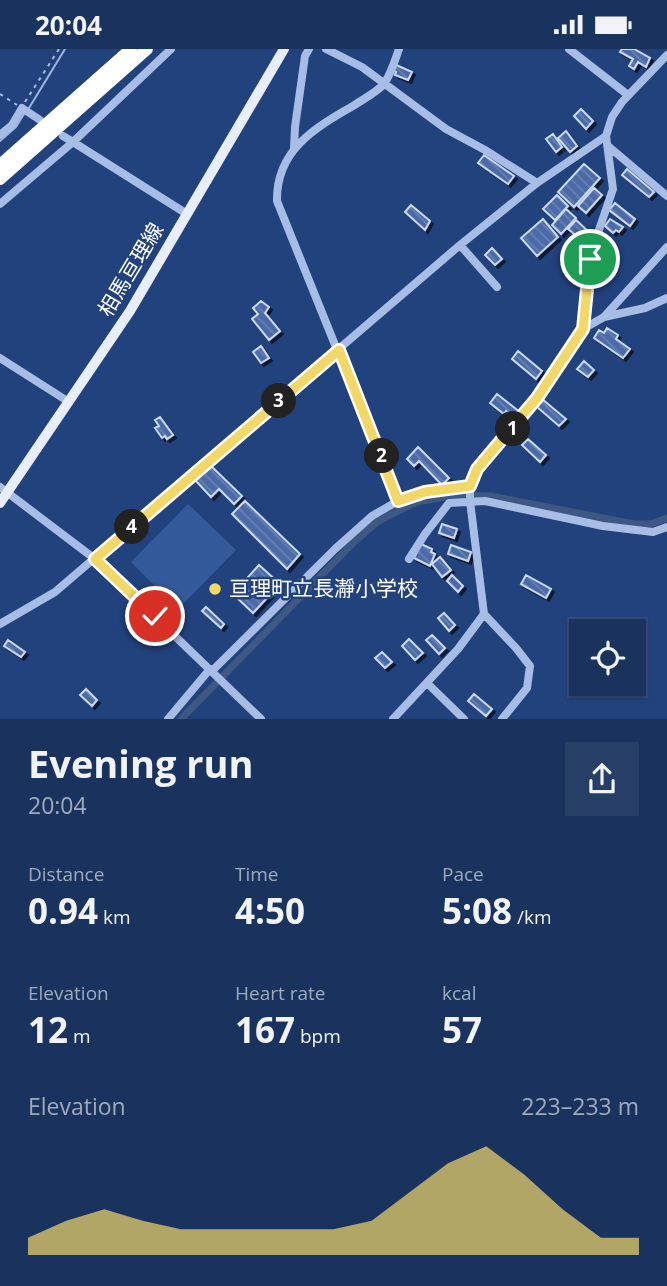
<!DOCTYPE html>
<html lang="en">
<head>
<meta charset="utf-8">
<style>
	body { margin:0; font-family:"Open Sans","Noto Sans JP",sans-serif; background:#273e67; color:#f1f3f6; height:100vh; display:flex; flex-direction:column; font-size:26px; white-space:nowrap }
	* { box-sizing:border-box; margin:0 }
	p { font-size:23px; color:#9faabc }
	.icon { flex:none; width:38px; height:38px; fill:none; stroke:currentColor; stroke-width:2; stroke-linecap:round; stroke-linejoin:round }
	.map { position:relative; height:670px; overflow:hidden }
	.panel { display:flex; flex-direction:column; background:#1a325e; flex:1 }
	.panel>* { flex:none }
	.buttons { position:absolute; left:569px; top:570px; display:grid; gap:14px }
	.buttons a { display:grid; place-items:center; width:77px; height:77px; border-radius:0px; background:#1a325e; box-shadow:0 2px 5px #0004,0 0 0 2px #384d73; font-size:35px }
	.pin { position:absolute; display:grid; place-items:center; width:60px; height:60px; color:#fff; margin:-30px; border:4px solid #fff; border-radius:50%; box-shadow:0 2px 7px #0007 }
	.km { position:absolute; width:35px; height:35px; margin:-18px; border-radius:50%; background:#222; color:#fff; font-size:19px; line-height:35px; text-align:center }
	.round { display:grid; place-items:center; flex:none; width:74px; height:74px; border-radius:0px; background:#273e67 }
	.head { display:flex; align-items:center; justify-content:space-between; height:119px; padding:0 28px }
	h1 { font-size:38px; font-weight:700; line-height:52px }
	.metrics { display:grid; grid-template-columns:repeat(3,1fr); gap:10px; height:119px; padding:7px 28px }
	.metrics div { display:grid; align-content:center }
	.metrics b { font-size:35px; font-weight:700 }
	.metrics small { font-size:19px; font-weight:400 }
	.metrics p { font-size:19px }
	.chart { height:196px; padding:14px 28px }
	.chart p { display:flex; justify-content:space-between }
	.chart svg { width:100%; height:126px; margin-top:7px; fill:#f2d769; opacity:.7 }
	.status { display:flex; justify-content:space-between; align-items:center; height:49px; padding:0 35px; background:#1a325e; direction:ltr }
	.status svg { height:19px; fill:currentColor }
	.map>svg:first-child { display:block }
	.green { fill:#355a9b }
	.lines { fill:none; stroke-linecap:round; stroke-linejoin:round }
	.stream { stroke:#9bb7e7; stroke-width:2 }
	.canal { stroke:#3f5783; stroke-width:7 }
	.building { fill:url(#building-back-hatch); stroke:#cad9f5; stroke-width:2; filter:url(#shadow) }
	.path { stroke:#a7bde6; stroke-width:2; stroke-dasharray:3.5 5; stroke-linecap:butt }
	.minor { stroke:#a7bde6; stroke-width:8 }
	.major { stroke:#e8eefd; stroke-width:10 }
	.highway { stroke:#fff; stroke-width:12 }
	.route-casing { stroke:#fff; stroke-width:14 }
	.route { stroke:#f2d769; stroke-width:9 }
	.poi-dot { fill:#f2d769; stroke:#22427e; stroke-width:2.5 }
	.labels { text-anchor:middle; stroke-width:5; stroke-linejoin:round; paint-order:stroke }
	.street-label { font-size:21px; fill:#fff; stroke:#22427e }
	.poi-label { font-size:21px; fill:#fff; stroke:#22427e; text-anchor:start }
</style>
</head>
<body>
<div class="status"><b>20:04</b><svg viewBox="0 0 49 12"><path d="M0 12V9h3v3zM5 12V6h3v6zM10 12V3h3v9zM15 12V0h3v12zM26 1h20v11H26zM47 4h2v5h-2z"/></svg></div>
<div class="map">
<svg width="667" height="670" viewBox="0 0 667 670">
	<defs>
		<pattern id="building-back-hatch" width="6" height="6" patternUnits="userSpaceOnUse" patternTransform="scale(1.75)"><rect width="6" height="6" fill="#4b6ba7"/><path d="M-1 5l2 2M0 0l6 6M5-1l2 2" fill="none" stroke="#6681b4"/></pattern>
		<filter id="shadow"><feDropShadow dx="3" dy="3" stdDeviation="0" flood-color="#0009"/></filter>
	</defs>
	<rect width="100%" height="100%" fill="#22427e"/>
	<!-- green -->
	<path class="green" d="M188 455 236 501 178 560 131 513Z"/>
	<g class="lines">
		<!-- stream -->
		<path class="stream" d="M29 59 65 0
			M0 92 16 78 24 65"/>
		<!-- canal -->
		<path class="canal" d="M181 670 354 493 377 473 400 461 417 453 455 446 491 447 634 475H651L667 469"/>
	</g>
	<!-- building -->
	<path class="building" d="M622 0H634L650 9 646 18 638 13 634 20 629 17 633 10 620 3Z
		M394 15 412 23 408 31 395 26 396 23 392 21Z
		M581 60 593 72 586 80 574 67Z
		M566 82 577 97 570 103 558 89Z
		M553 85 562 98 556 103 546 90Z
		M484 106 514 127 508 135 478 114Z
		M584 115 600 129 574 158 558 143Z
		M627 120 654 143 649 148 622 126Z
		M594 139 602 146 586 164 578 157Z
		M557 146 568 157 555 171 543 160Z
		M615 154 635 170 630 177 609 161Z
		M411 156 430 172 425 181 405 163Z
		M566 160 576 169 561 185 552 176Z
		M543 170 558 188 537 207 521 189Z
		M610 170 623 178 619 183 616 181 613 184 605 177Z
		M576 171 590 184 583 192 568 180Z
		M492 199 502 210 495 216 485 206Z
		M571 209 585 220 579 226 566 215Z
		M261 252 269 258 265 264 280 282 269 291 252 270 258 265 253 259Z
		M607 279 618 286 616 290 630 300 623 309 594 289 599 281 604 284Z
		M261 297 269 309 261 314 253 303Z
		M518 302 542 322 536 330 512 310Z
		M584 312 594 321 588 328 577 320Z
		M497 345 521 364 516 370 506 362 504 365 490 354Z
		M542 350 566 370 559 377 536 357Z
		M160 368 173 386 167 390 165 387 162 389 155 379 159 377 155 371Z
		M528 390 546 406 540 413 522 396Z
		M418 398 449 429 442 436 419 412 414 417 407 410Z
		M210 416 242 447 234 455 219 440 211 448 195 431Z
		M245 452 300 505 287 520 232 465Z
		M442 475 457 480 454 489 439 484Z
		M421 495 432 500 431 503 435 505 430 517 414 509Z
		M451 496 471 503 468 512 448 505Z
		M440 508 451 521 442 528 432 515Z
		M259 516 280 535 253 564 233 545Z
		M452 526 463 537 458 543 447 532Z
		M526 526 551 540 546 549 521 535Z
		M206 558 224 575 221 579 202 562Z
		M444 564 455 576 449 582 438 569Z
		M432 586 445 599 439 605 426 591Z
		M409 590 423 604 415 611 402 597Z
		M8 591 25 603 21 608 4 597Z
		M382 603 392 613 385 619 375 609Z
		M86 640 97 651 92 657 80 646Z
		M474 645 492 660 486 667 468 652Z"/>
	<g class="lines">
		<!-- path -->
		<path class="path" d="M0 45 17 56
			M25 53 59 0"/>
		<!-- minor -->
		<path class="minor" d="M171 0 73 93 187 165
			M326 0 362 18 446 80 485 101 537 134
			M569 0 628 46
			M0 86 12 76 22 59 40 71
			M608 97 667 147
			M294 100 295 78 305 7 309 0
			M0 155 73 93 63 87
			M460 196 497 238
			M604 268 667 198
			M583 280 604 268 645 259 667 249
			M0 309 69 353
			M0 438 95 510 261 670
			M398 452 277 152C276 102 314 79 353 57 362 51 377 43 384 35 391 25 395 11 399 0
			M409 510 425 485 449 454 485 452 603 477 653 483 667 478
			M484 565 516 599 530 617 527 639 502 670
			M0 575 55 543 460 196 537 134 606 87
			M212 622 335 500 372 467 398 452 425 443 470 437
			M427 634 464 670
			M168 670 210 620
			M393 670 458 600 484 565 470 452V437L477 420 537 349 583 280 589 210 613 140 606 87 612 68 622 53 667 6"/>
		<!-- major -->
		<path class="major" d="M0 454 130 262 284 0"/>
		<!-- highway -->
		<path class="highway" d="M0 116 131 0
			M0 130 147 0"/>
	</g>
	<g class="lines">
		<!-- route casing -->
		<g class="route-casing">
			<path id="route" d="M155 567 95 510 339 301 398 452 425 443 470 437 477 420 537 349 583 280 590 210"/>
		</g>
		<!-- route -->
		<use href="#route" class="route"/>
	</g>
	<!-- markers -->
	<circle class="poi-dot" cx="215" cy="540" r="7"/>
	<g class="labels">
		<!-- street labels -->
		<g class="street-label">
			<text transform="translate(131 221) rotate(-59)" y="7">相馬亘理線</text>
		</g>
		<!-- poi labels -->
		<g class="poi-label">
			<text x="229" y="547">亘理町立長瀞小学校</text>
		</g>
	</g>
</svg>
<div class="buttons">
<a><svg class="icon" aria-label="locate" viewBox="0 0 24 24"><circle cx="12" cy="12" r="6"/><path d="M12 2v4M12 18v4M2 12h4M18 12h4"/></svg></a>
</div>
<div class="pin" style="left:590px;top:210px;background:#1e9e55"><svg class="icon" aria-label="arrive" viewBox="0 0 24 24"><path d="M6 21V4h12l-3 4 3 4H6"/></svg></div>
<div class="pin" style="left:155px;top:567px;background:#d93025"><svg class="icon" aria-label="check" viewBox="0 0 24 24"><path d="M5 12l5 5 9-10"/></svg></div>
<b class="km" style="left:513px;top:380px">1</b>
<b class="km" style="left:382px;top:407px">2</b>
<b class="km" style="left:279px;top:352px">3</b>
<b class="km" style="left:132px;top:478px">4</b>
</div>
<section class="panel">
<div class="head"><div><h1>Evening run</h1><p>20:04</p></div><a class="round"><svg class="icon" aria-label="share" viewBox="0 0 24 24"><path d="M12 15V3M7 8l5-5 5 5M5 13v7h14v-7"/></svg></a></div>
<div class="metrics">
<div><p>Distance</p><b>0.94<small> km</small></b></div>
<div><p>Time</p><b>4:50</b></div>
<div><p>Pace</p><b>5:08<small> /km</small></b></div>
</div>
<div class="metrics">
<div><p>Elevation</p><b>12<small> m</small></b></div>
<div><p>Heart rate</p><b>167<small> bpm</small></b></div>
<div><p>kcal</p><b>57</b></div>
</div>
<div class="chart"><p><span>Elevation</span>223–233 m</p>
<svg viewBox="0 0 160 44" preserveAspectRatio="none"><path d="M0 44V38L10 32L20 28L30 32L40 35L50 35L60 35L70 35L80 35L90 32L100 22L110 12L120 6L130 16L140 28L150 38L160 38V44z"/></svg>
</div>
</section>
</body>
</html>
